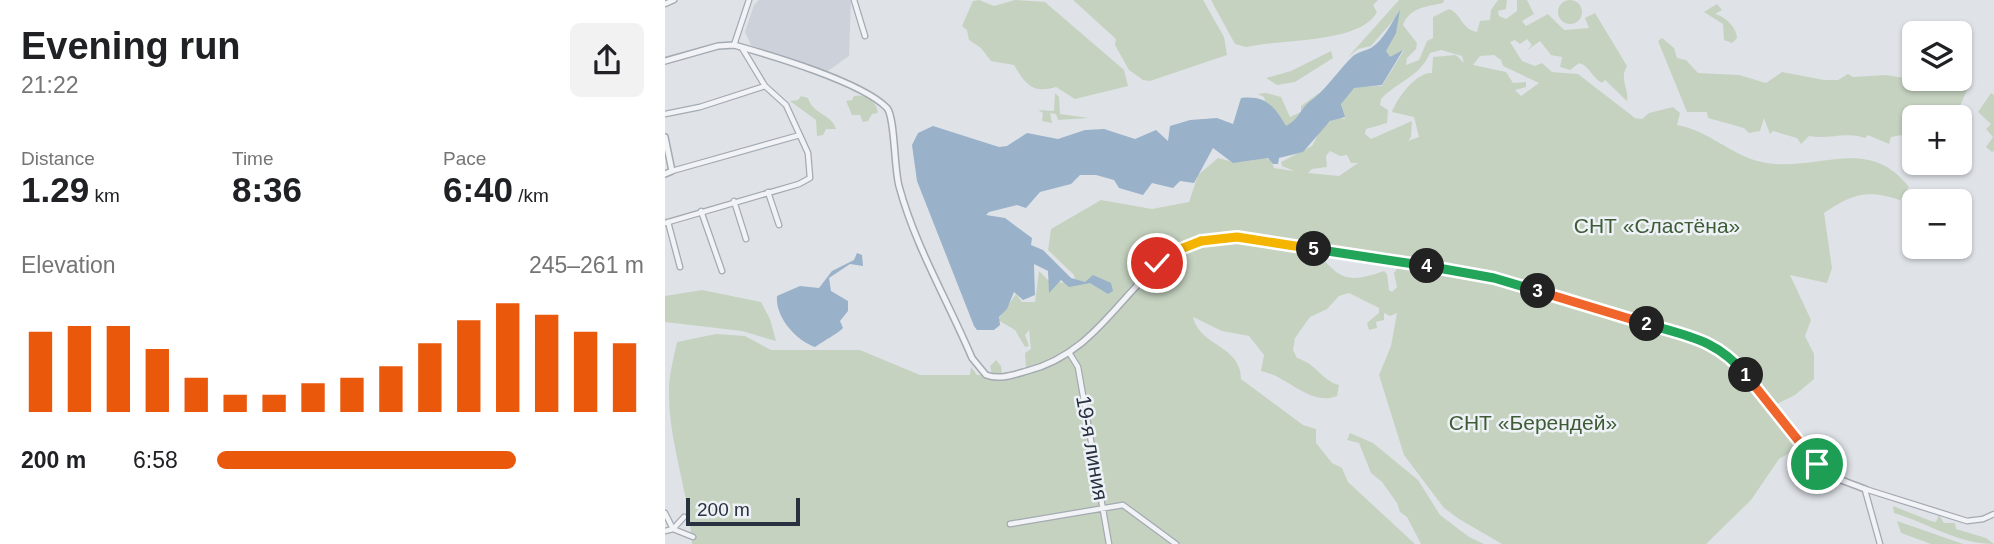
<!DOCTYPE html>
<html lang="en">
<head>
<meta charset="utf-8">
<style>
	body { margin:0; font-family:Arial,sans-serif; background:#f2f2f2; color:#202124; height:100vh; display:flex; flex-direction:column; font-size:26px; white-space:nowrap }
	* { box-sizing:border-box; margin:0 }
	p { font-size:23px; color:#757577 }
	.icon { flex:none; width:38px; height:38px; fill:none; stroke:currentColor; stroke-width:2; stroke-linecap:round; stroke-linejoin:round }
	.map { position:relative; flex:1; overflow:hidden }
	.side { display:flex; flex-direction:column; background:#fff; width:665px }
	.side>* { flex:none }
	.controls { position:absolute; left:1237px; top:21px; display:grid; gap:14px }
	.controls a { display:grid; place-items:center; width:70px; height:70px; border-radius:10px; background:#fff; box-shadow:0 2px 5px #0004; font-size:35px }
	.scale { position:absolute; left:21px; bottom:18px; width:114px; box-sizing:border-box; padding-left:7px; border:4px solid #28313f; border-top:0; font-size:19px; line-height:24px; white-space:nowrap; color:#28313f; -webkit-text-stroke:5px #eef2f6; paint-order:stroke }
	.pin { position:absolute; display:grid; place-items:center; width:60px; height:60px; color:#fff; margin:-30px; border:4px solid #fff; border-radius:50%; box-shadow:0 2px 7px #0007 }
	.km { position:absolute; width:35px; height:35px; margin:-18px; border-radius:50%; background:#222; color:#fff; font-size:19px; line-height:35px; text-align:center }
	.round { display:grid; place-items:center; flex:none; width:74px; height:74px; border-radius:10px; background:#f2f2f2 }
	.head { display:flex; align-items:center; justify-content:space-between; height:119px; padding:0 21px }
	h1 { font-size:38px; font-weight:600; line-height:52px }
	.metrics { display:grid; grid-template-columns:repeat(3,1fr); gap:10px; height:119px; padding:7px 21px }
	.metrics div { display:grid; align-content:center }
	.metrics b { font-size:35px; font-weight:600 }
	.metrics small { font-size:19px; font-weight:400 }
	.metrics p { font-size:19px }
	.chart { height:196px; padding:14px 21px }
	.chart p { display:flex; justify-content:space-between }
	.chart svg { width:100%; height:126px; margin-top:7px; stroke:#ea580c; stroke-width:6 }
	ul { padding:0 21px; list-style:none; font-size:23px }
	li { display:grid; grid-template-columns:112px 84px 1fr; align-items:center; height:52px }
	li i { height:18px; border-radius:9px; background:#ea580c }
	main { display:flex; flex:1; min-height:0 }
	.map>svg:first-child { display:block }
	.built { fill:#cdd2da }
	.green { fill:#c5d2c0; fill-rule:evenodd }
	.water { fill:#99b1c9 }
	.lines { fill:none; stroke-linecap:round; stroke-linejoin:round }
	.minor-casing { stroke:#a4aab2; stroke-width:7 }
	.tertiary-casing { stroke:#a4aab2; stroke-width:8 }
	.minor { stroke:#f2f3f7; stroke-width:4.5 }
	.tertiary { stroke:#f2f3f7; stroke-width:5 }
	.split-1-casing { stroke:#fff; stroke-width:14 }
	.split-2-casing { stroke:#fff; stroke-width:14 }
	.split-3-casing { stroke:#fff; stroke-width:14 }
	.split-4-casing { stroke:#fff; stroke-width:14 }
	.split-5-casing { stroke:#fff; stroke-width:14 }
	.split-6-casing { stroke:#fff; stroke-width:14 }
	.split-7-casing { stroke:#fff; stroke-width:14 }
	.split-1 { stroke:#f0652b; stroke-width:9 }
	.split-2 { stroke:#22a559; stroke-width:9 }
	.split-3 { stroke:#f0652b; stroke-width:9 }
	.split-4 { stroke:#22a559; stroke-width:9 }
	.split-5 { stroke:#22a559; stroke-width:9 }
	.split-6 { stroke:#f5b400; stroke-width:9 }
	.split-7 { stroke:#f5b400; stroke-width:9 }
	.labels { text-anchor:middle; stroke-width:5; stroke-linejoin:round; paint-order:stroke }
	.park-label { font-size:21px; fill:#3d5b35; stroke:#eef2f6 }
	.street-label { font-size:21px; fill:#28313f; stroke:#eef2f6 }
</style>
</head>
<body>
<main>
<section class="side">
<div class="head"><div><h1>Evening run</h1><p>21:22</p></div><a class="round"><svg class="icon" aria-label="share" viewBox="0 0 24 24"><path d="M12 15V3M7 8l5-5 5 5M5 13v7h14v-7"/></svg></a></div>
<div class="metrics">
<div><p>Distance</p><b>1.29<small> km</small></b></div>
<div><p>Time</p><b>8:36</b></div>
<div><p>Pace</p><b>6:40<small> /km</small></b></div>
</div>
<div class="chart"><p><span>Elevation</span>245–261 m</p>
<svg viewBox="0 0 160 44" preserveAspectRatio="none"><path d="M5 44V16M15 44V14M25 44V14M35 44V22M45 44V32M55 44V38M65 44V38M75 44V34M85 44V32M95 44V28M105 44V20M115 44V12M125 44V6M135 44V10M145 44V16M155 44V20"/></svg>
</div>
<ul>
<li><b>200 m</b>6:58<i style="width:70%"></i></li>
</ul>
</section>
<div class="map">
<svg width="1329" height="544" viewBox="0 0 1329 544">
	<rect width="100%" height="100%" fill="#dfe3e8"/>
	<!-- built -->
	<path class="built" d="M94 0H186L184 56 160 73 86 45 80 32 89 5Z"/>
	<!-- green -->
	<path class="green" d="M893 12a12 12 0 1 1 24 0a12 12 0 1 1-24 0Z
		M314 0 329 6 350 0 380 2 459 70 463 86 410 99 391 87C368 94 360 84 349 65L326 61 316 48 304 40 302 30 297 26 308 1Z
		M408 0H538L559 37 562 55 485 81 478 80 464 70 450 45 451 39Z
		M546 0H713L708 5 712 12C696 44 612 39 581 47L570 44Z
		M734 0H779L778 3C761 7 745 7 738 25L752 43 751 49 742 58 741 65 754 60 762 41 768 38V17L784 9C797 14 796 29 812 32L815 21 825 20 826 10 833 0H842L841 9 833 11 834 16 841 19 852 11V0H862L869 14 857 21 861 26 883 14 899 30 924 28 920 18 930 13 962 66C954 79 964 88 962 101L940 80 937 83C926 77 925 66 914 63L905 70 895 67 897 57 886 55 875 41 861 51 867 45 862 39 855 44 850 40 845 42 857 61 870 66 877 63 887 72 913 74 970 118 977 119 984 113 1008 107 1015 113 1012 125C1043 130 1067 156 1097 162 1150 174 1202 133 1244 187L1235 200C1201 189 1187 194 1159 213L1167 268 1162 283 1125 275 1146 320 1140 336 1149 354V379L1130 395 1104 408 1131 449 1114 459 1086 500 1041 544H837L794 519 779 508 739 455 714 375 726 346 732 313 725 316 719 313V320L711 322 712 328 704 330 702 323 714 313V308L684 293 674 296 662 309 645 317 630 338 628 350 632 358C652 364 656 380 674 385L672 396C645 407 623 376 596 371L599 355 584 336 557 331 528 317C534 346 576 345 576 379L638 425 651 429V443L667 463 677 468 683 482 750 544H27C24 492 3 442 4 390 4 374 9 357 12 342L51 334 80 336 106 350H195L255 375H305L306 367 312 375 327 374 325 366 331 360 336 366 337 373 361 368 360 353 366 349 364 330 360 335 364 346 360 347 350 330 333 320 351 294 357 302H370L374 271 384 281 411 284 409 275 383 250 386 229 436 200 487 209 524 202 533 175 553 158C568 163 583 163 598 157L606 160 609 168 629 171 617 166 616 162 647 146 655 131 670 117 680 119 676 102 688 87 717 86 739 50 724 59 720 54 733 15 706 46 693 49 683 57ZM776 50 797 56 799 63 791 55 768 57 767 73C751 72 732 98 727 112L749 117 754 137 743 141 746 137 747 121 706 139 700 134 701 129 722 123 723 110 715 105 716 99C733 81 755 77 765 53ZM829 55 836 60 838 66 874 83 856 96 850 90 861 87V82L848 83 841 72 808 65 815 56ZM665 151 675 156 682 155 686 163H693L674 176 643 173 647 169 662 167 661 156ZM655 255 733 267 729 273 732 287 727 292 724 290 722 274 719 271C687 282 676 282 655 255Z
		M1052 4 1057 10 1050 14C1059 16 1072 27 1072 38L1067 43 1059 40 1058 24 1039 12Z
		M997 38 1009 48 1012 58 1021 60 1033 73 1074 75 1101 83 1117 72 1159 80H1173L1183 74 1188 77 1221 75 1245 79 1278 80 1303 88 1290 117H1250L1249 133 1226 137 1224 144 1203 135 1200 138C1181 131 1162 140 1144 136L1136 144 1132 138 1108 131 1105 134 1099 118 1095 131 1084 133 1079 128 1043 118 1042 112H1022L995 46 993 41Z
		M666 51 668 58 630 82 612 85 601 78 626 71Z
		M390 93 394 97 395 114 424 118 393 120 391 114 385 113 387 123 377 121 378 113 373 110 389 111Z
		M601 93 616 97 625 117 636 112V106L654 93 655 96 621 128 601 105 599 97 593 94Z
		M1326 93 1329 95V151L1327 152 1321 147 1328 137 1321 129 1326 124 1313 112Z
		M136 96 143 98C148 115 166 113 171 129H161L158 135 152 136 151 120 125 101 133 100Z
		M189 96C201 93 212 102 213 113L207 114 203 121 198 122 195 115H187L181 101 187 100Z
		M37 290 96 302 105 319 111 341 77 331 0 322V296Z
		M685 433 708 443 753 480 775 515 804 537 819 544H756L742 517 735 512 732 503 717 482 706 473 694 443 682 440Z
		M1228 506 1266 521 1271 522 1274 515 1279 523H1290L1291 529 1321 538 1329 544C1292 544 1263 523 1229 513Z
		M1232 521 1298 544H1266L1236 533Z"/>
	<!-- water -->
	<path class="water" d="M735 10 731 33 721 51 725 57 738 50 717 85 689 88 676 104 680 117 665 121 638 152 614 158 613 164H608L603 158 568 163 548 148 529 183 515 181 508 188 487 183 478 195 454 188 449 180 431 175H415L406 184 375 192 361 208 352 205 324 212 321 215 340 218 367 238 366 245 378 250 406 278 420 282 428 275 446 283 448 291 443 294 425 283 404 287 396 280 384 293 383 271 369 264 370 295 358 300 349 292 342 309 334 317 335 325 329 330H312L309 326 252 181 247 145 253 133 268 126 334 147 342 146 362 133 393 139 420 130 439 129 470 139 491 130 503 141 505 126 525 120 552 118 568 124 576 98C601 95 610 107 621 126 633 120 635 110 643 103 660 91 671 73 687 57 692 52 700 51 706 48 718 41 727 22 735 10Z
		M192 253 197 255 198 266 185 264 164 278 166 291 183 301V311L175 321 178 328C175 332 157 342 150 347 132 341 110 318 112 296L135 286 154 288 167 271 189 260Z"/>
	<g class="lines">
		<!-- minor casing -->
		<g class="minor-casing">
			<path id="minor" d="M189 0 200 36
				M0 4 9 0
				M69 45 84 0
				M0 114 35 107 100 86
				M7 171 135 135
				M103 192 114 225
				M69 201 81 239
				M36 211 57 271
				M3 222 15 267
				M0 223 134 184 145 178 143 153 121 105 100 86 77 48
				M405 354 413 367 444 544
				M1200 489 1302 521 1318 519 1329 514
				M1200 490 1215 544
				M0 513 8 529 19 517
				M345 524 458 505 511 544
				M0 531 8 529 28 537"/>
		</g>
		<!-- tertiary casing -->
		<g class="tertiary-casing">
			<path id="tertiary" d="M0 61 53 46 69 45C105 55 197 82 222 108 230 117 229 168 234 186 250 246 283 301 307 358L321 375C335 380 348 375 362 371 463 345 468 225 587 239L829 278 1046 344C1095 371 1114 434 1156 469 1169 479 1185 483 1200 489
				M0 137 7 171 0 174"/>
		</g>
		<!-- minor -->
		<use href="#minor" class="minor"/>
		<!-- tertiary -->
		<use href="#tertiary" class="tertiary"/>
	</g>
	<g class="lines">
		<!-- split-1 casing -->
		<g class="split-1-casing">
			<path id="split-1" d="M1081 375 1152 464"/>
		</g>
		<!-- split-2 casing -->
		<g class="split-2-casing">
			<path id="split-2" d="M982 324C1023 336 1053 340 1081 375"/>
		</g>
		<!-- split-3 casing -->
		<g class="split-3-casing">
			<path id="split-3" d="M873 291 982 324"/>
		</g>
		<!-- split-4 casing -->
		<g class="split-4-casing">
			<path id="split-4" d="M762 266 829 278 873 291"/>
		</g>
		<!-- split-5 casing -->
		<g class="split-5-casing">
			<path id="split-5" d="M649 249 762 266"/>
		</g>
		<!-- split-6 casing -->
		<g class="split-6-casing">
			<path id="split-6" d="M536 241 572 237 649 249"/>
		</g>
		<!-- split-7 casing -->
		<g class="split-7-casing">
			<path id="split-7" d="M492 263 503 254 536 241"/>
		</g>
		<!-- split-1 -->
		<use href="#split-1" class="split-1"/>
		<!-- split-2 -->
		<use href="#split-2" class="split-2"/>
		<!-- split-3 -->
		<use href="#split-3" class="split-3"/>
		<!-- split-4 -->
		<use href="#split-4" class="split-4"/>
		<!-- split-5 -->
		<use href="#split-5" class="split-5"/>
		<!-- split-6 -->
		<use href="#split-6" class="split-6"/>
		<!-- split-7 -->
		<use href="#split-7" class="split-7"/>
	</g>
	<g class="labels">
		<!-- park labels -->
		<g class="park-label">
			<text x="992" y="233">СНТ «Сластёна»</text>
			<text x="868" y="430">СНТ «Берендей»</text>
		</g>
		<!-- street labels -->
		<g class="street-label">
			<text transform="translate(427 448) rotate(80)" y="7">19-я линия</text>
		</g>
	</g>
</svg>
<div class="controls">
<a><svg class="icon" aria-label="layers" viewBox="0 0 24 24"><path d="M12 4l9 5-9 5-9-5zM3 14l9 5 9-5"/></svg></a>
<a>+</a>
<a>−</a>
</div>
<div class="scale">200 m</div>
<div class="pin" style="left:1152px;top:464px;background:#1e9e55"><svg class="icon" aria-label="arrive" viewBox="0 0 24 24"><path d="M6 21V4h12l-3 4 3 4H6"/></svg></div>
<div class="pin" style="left:492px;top:263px;background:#d93025"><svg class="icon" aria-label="check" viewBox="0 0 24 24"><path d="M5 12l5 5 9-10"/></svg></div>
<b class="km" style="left:1081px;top:375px">1</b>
<b class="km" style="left:982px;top:324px">2</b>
<b class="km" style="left:873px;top:291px">3</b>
<b class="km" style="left:762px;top:266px">4</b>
<b class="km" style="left:649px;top:249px">5</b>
</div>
</main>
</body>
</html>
